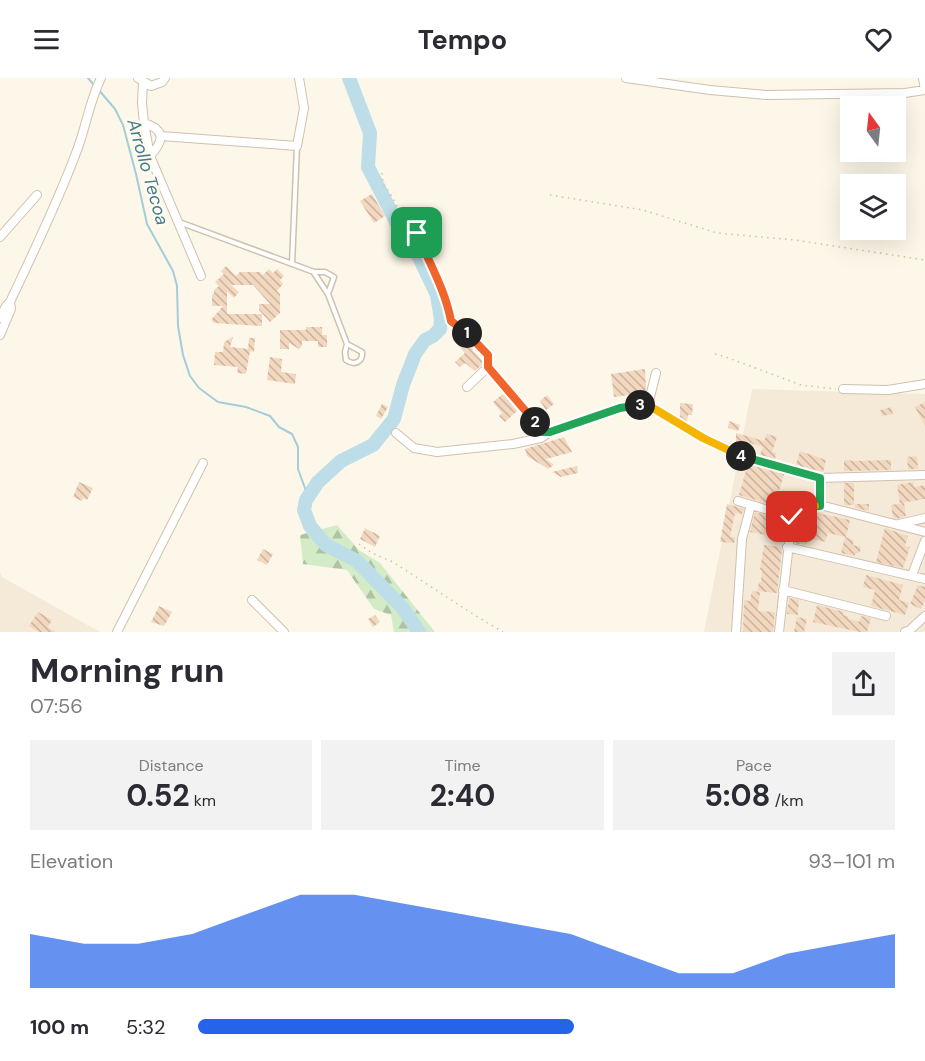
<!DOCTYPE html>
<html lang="en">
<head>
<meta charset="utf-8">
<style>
	body { margin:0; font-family:"DM Sans",sans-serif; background:#f2f2f3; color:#2b2b33; height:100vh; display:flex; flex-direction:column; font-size:22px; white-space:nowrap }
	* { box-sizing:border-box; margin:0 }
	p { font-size:20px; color:#7c7c81 }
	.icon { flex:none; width:33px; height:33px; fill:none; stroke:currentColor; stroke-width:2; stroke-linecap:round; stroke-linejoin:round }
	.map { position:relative; height:554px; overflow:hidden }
	.details { display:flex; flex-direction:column; background:#fff; flex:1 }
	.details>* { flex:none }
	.needle { width:39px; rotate:345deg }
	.fabs { position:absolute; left:840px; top:18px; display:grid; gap:12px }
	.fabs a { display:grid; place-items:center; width:66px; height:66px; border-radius:0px; background:#fff; box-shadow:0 6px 24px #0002; font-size:30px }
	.pin { position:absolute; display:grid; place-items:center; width:51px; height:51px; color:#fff; margin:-26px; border-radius:12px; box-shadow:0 3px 9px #0006 }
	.km { position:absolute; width:30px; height:30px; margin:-15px; border-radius:50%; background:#222; color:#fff; font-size:16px; line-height:30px; text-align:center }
	.round { display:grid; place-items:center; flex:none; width:63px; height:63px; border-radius:0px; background:#f2f2f3 }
	.overview { display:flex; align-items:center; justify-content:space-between; height:102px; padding:0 30px }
	h1 { font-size:33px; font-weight:700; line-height:45px }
	.stats { display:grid; grid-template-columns:repeat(3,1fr); gap:9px; height:102px; padding:6px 30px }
	.stats div { display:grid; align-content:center; border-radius:0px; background:#f2f2f3; text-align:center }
	.stats b { font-size:30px; font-weight:700 }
	.stats small { font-size:16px; font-weight:400 }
	.stats p { font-size:16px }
	.chart { height:168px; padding:12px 30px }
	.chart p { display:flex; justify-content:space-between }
	.chart svg { width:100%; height:108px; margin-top:6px; fill:#2563eb; opacity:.7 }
	ul { padding:0 30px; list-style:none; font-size:20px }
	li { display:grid; grid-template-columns:96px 72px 1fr; align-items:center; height:45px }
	li i { height:15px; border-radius:8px; background:#2563eb }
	header { display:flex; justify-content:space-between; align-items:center; height:78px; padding:0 30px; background:#fff; font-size:27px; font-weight:700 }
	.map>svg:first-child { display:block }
	.residential { fill:#f5ead7 }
	.forest { fill:url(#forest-firs) }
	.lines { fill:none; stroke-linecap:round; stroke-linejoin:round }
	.stream { stroke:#a3cdda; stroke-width:2 }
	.river { stroke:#bddee8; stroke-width:14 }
	.building { fill:url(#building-back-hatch) }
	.lane-casing { stroke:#d0c0ae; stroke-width:7 }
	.street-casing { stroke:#d0c0ae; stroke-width:10 }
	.path { stroke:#d9bca3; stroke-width:1.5; stroke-dasharray:1.5 4.5; stroke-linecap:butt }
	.lane { stroke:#fff; stroke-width:4 }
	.street { stroke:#fff; stroke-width:8 }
	.split-1-casing { stroke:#fff; stroke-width:12 }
	.split-2-casing { stroke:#fff; stroke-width:12 }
	.split-3-casing { stroke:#fff; stroke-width:12 }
	.split-4-casing { stroke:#fff; stroke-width:12 }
	.split-5-casing { stroke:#fff; stroke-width:12 }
	.split-6-casing { stroke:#fff; stroke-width:12 }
	.split-1 { stroke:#f0652b; stroke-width:8 }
	.split-2 { stroke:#f0652b; stroke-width:8 }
	.split-3 { stroke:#22a559; stroke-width:8 }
	.split-4 { stroke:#f5b400; stroke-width:8 }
	.split-5 { stroke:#22a559; stroke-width:8 }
	.split-6 { stroke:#f5b400; stroke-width:8 }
	.labels { text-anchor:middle; stroke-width:6; stroke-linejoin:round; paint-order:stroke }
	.water-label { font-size:18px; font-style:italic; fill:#447b8c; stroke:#fffaf0 }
</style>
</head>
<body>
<header><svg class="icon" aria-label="menu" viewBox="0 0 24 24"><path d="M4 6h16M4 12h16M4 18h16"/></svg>Tempo<svg class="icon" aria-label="heart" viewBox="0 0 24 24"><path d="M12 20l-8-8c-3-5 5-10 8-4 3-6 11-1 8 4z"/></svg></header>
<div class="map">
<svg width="925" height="554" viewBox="0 0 925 554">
	<defs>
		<pattern id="forest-firs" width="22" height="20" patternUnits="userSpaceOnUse" patternTransform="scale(1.5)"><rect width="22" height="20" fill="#d3ecc7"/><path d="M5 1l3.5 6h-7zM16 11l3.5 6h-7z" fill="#b0c2a4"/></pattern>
		<pattern id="building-back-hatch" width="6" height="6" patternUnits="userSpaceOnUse" patternTransform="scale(1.5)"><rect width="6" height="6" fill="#f3d8c0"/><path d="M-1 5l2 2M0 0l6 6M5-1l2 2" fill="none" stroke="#cab29e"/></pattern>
	</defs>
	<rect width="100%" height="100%" fill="#fdf7e9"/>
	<!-- residential -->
	<path class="residential" d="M752 311 925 316V554H704Z
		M0 494 2 499 100 554H0Z"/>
	<!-- forest -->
	<path class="forest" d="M337 447 359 472 380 485 435 554H394L391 537 374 531 347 492 303 486 300 457Z"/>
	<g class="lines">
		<!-- stream -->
		<path class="stream" d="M88 0 94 7
			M98 11 115 31 123 47 136 96 147 146 173 193 177 208 178 248 183 277 190 298 199 310 218 324 246 329 270 338 279 349 292 356 298 369V391L306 413V422"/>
		<!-- river -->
		<path class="river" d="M349 0 370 55 368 89 400 151 419 179 437 217 441 242 440 251 433 258 425 262 415 276 403 307 394 341 373 367 341 383 318 404 306 422 304 432 310 448 326 467 357 483 402 529 419 554"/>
	</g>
	<!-- building -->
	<path class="building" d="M372 116 385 138 374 145 360 123Z
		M226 188 236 198 240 194H260L263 197 269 191 273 195 277 191 284 198 280 202 283 206 277 213 280 216V235L270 244 259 232V226H270L253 207H231L239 214 234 220 227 213V236H262V248L214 245 211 242 223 228H212V217L214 215V212L219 208 215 204 224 196 221 193Z
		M306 249H322V257H327V269H318V263H302V268L299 271 289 265V271H280V252H306Z
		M466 257 471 262 468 264 474 270 472 272 484 285 475 293 465 285 460 289 455 284 465 275 454 262 458 258 462 261Z
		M233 259 230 269 248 271 249 260H255L254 274 250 273 246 296 237 295 238 289 214 287 215 274H223L224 264Z
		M270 279 282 281 281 294 296 296 295 306 267 302Z
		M645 291 646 310 645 315 614 319 611 296Z
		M503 316 517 333 505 344 499 338 502 335 493 324Z
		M547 317 554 326 546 332 540 323Z
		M925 324V348L915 329Z
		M680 325 693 326 692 337H688L687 344 680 339Z
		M382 326 388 329 381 341 376 338Z
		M891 329 893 336 882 338 880 332Z
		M729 343 740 347 738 353 728 350Z
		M736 355 764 363 767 356 777 359 772 374 776 375 775 381 760 377 763 369 744 363V370L736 369Z
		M564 359 572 374 546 381 554 387 548 391 527 378 525 371Z
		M800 373 826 382 823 394 796 387Z
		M917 378 918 391H908L907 379Z
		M844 382 855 383 891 382V392L844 393Z
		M748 386 784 396 779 413 797 418 792 432H791L739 417Z
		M577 388 578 395 561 399 552 394Z
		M79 404 93 410 87 422 83 420 82 423 73 419Z
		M913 404 914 409 925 407V421L900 425 897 407Z
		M844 405H854V427H844Z
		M904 425 906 438 897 441 893 440 891 427Z
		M727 426 744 431 742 436 735 435 730 459H735L734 465 720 464Z
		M855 426H869V433L855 430Z
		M755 434 785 443V451L768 448 766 457 750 454Z
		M813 434 850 442 846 459 828 455 825 464 808 460 806 467 795 465 797 448H798L800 441Z
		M365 450 380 458 375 469 360 461Z
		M885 450 908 458 905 468 910 469 903 490 876 484Z
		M845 459 854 462 853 467 861 469 860 474 855 476V478L841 475Z
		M764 467 781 469 782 472 777 515 757 513 759 504H761L762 492H760Z
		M263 471 273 476 267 487 257 482Z
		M866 497 903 507 899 522 909 525 905 537 871 528 875 512 863 509Z
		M918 507 925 509V522L921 531 910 526Z
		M752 513 760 514 758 533 775 534 773 554H743L744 522 750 523Z
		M789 520 799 522 798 537 787 536Z
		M817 527 844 534 843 537 848 538V540L859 544 861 538 871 540 867 554H860L813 544Z
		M159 528 172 534 164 548 151 544Z
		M38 534 52 542 48 549 56 554H39L29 548Z
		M375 537 380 544 373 549 368 541Z
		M797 539 807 541 804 554H794Z"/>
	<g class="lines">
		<!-- lane casing -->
		<g class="lane-casing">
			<path id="lane" d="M179 144 314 194H325L334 199 328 216 347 266 345 274 346 282C354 288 363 284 362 274L347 266
				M292 186 297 68
				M314 195 328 216"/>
		</g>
		<!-- street casing -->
		<g class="street-casing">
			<path id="street" d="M138 0 151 8 162 4 165 0
				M626 0 710 12 766 17 905 15 925 12
				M923 0 925 12
				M143 4 142 25 144 45 150 78 201 198
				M144 45C166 52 164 63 150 78
				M161 58 297 68 304 30 299 0
				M0 159 37 117
				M0 240 6 228 10 224C33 175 57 126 76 75 86 50 89 24 101 0
				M0 257 11 231 10 224
				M467 309 488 289 543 354H550
				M843 311 888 312 925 306
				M648 327 656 295
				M396 355 414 370 437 374 513 366 541 360 550 354 620 330 648 327 703 360 742 378 820 400 925 397
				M738 423 792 439
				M820 427V400
				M792 439 808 429 820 427 925 454
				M899 446 925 440
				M787 469 925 501
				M912 497 925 463
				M783 512 886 538
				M252 522 284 554
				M117 554 203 385
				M736 554 742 461 751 427
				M779 554 792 439
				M905 554 910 552 925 538"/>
		</g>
		<!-- path -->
		<path class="path" d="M382 95 383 106 390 115 402 138 417 155 435 192 448 225 451 243 474 261 488 277V283
			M550 117 643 132 717 155 795 162 925 182
			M715 276 723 278 801 307 836 311
			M359 466 372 475 393 484 476 538 503 554"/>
		<!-- lane -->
		<use href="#lane" class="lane"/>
		<!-- street -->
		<use href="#street" class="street"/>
	</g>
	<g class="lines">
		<!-- split-1 casing -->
		<g class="split-1-casing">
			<path id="split-1" d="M417 155C429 185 445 211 451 243L467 255"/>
		</g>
		<!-- split-2 casing -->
		<g class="split-2-casing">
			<path id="split-2" d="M467 255 488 277V289L535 344"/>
		</g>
		<!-- split-3 casing -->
		<g class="split-3-casing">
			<path id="split-3" d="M535 344 543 354H550L620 330 640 327"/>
		</g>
		<!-- split-4 casing -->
		<g class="split-4-casing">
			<path id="split-4" d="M640 327H648L703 360 741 378"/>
		</g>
		<!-- split-5 casing -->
		<g class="split-5-casing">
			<path id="split-5" d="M741 378 820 400V428H815"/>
		</g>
		<!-- split-6 casing -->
		<g class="split-6-casing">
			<path id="split-6" d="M792 439 808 429 815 428"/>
		</g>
		<!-- split-1 -->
		<use href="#split-1" class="split-1"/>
		<!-- split-2 -->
		<use href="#split-2" class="split-2"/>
		<!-- split-3 -->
		<use href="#split-3" class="split-3"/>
		<!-- split-4 -->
		<use href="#split-4" class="split-4"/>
		<!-- split-5 -->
		<use href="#split-5" class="split-5"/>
		<!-- split-6 -->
		<use href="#split-6" class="split-6"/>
	</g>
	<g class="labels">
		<!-- water labels -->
		<g class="water-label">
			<text transform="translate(148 94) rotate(74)" y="6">Arrollo Tecoa</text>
		</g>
	</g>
</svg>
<div class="fabs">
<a><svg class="needle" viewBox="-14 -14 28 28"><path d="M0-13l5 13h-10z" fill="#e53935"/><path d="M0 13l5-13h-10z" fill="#7c7c81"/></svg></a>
<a><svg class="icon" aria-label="layers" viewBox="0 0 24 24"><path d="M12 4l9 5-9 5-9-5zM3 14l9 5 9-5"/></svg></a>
</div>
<div class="pin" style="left:417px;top:155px;background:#1e9e55"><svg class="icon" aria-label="arrive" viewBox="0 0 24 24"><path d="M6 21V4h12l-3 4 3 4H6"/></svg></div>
<div class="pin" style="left:792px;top:439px;background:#d93025"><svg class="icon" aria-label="check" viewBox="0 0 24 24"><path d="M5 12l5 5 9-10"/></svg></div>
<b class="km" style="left:467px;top:255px">1</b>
<b class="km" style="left:535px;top:344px">2</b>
<b class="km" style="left:640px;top:327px">3</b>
<b class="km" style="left:741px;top:378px">4</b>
</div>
<section class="details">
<div class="overview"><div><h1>Morning run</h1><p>07:56</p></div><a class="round"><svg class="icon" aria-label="share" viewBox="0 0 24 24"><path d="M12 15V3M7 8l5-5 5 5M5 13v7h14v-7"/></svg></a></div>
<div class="stats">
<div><p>Distance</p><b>0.52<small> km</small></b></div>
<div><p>Time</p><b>2:40</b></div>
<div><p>Pace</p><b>5:08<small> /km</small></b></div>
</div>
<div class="chart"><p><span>Elevation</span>93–101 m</p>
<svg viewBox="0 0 160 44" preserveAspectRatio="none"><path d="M0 44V22L10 26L20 26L30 22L40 14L50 6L60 6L70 10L80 14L90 18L100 22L110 30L120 38L130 38L140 30L150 26L160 22V44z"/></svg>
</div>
<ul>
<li><b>100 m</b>5:32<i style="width:54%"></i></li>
</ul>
</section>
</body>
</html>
